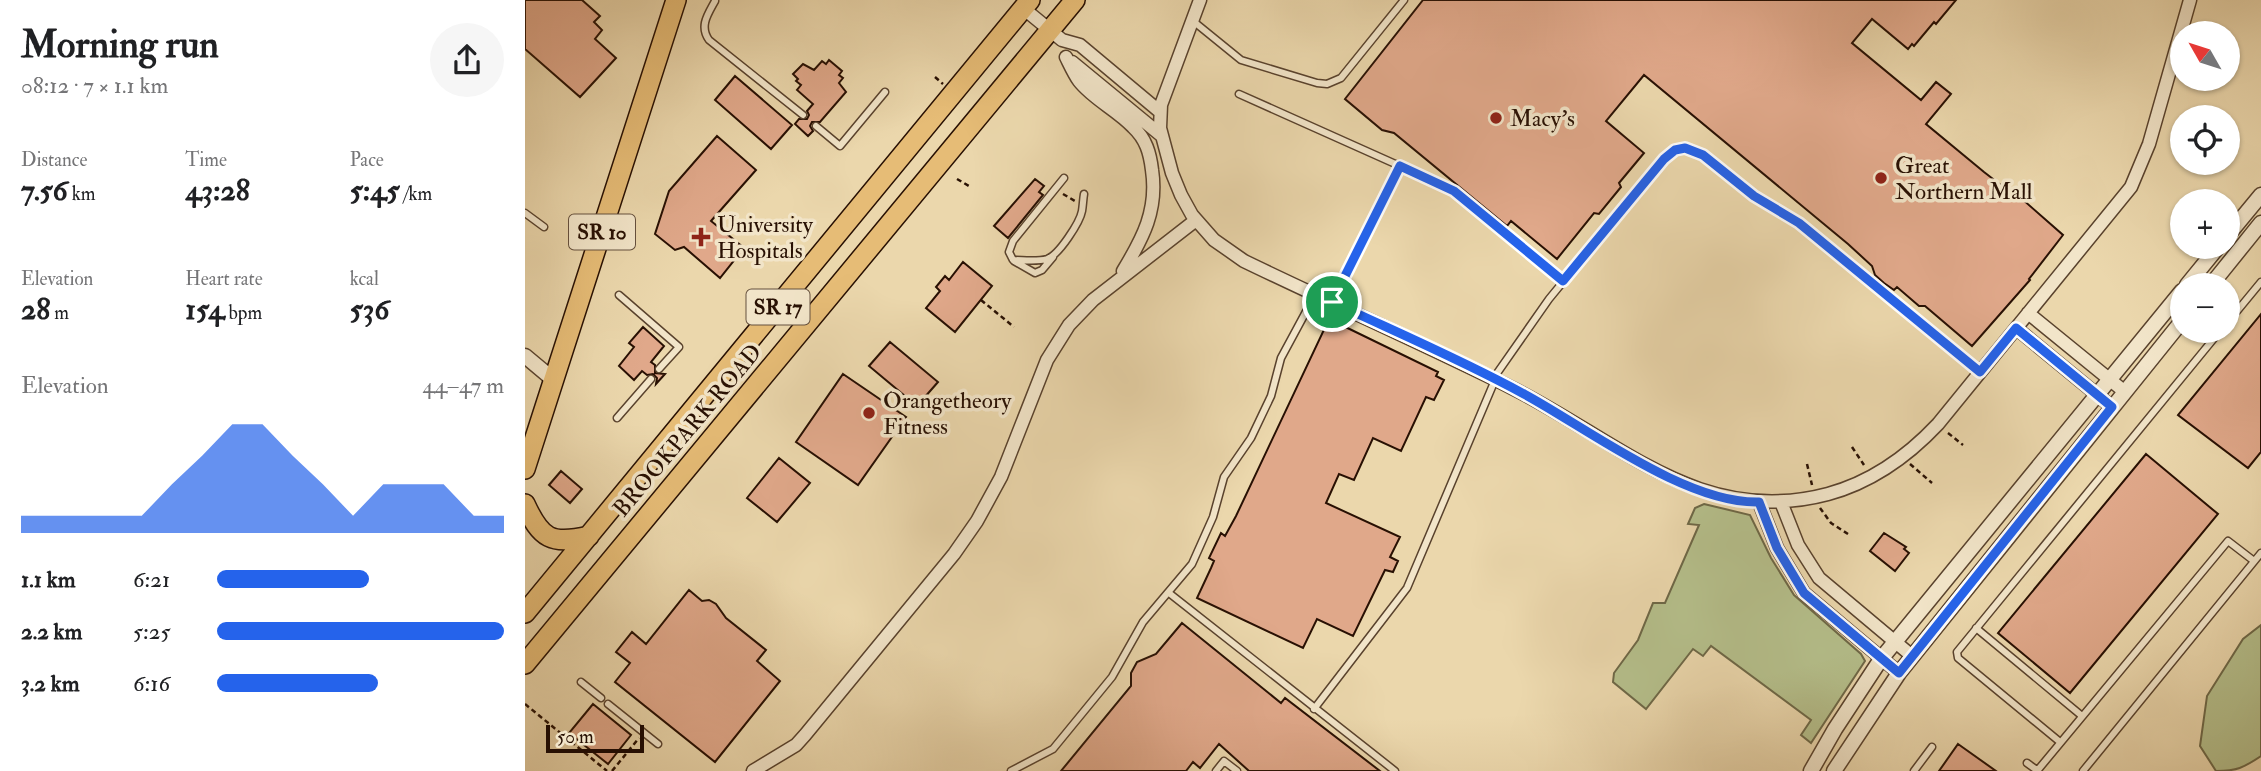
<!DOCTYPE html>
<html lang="en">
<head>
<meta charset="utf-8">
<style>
	body { margin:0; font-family:"IM FELL Double Pica",serif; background:#f6f6f6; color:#202124; height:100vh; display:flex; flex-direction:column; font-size:26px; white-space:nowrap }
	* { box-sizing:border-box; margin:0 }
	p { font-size:23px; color:#757577 }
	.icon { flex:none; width:38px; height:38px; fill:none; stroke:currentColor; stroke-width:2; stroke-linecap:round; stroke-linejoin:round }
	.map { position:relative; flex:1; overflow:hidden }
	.drawer { display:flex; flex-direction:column; background:#fff; width:525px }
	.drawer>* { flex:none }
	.needle { width:46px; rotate:309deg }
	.fabs { position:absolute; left:1645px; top:21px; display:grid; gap:14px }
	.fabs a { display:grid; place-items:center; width:70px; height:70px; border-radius:50%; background:#fff; box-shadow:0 2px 5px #0004; font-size:35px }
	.scale { position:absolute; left:21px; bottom:18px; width:98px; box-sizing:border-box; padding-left:7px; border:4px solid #281003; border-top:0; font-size:19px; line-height:24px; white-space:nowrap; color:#281003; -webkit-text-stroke:5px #f2e5c9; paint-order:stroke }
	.pin { position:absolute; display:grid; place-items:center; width:60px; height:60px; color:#fff; margin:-30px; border:4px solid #fff; border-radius:50%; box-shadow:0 2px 7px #0007 }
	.round { display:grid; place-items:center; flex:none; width:74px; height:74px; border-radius:37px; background:#f6f6f6 }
	.headline { display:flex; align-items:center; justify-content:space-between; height:119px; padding:0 21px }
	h1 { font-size:38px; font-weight:700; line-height:52px }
	.stats { display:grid; grid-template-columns:repeat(3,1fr); gap:10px; height:119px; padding:7px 21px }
	.stats div { display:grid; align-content:center }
	.stats b { font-size:30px; font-weight:700 }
	.stats small { font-size:19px; font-weight:400 }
	.stats p { font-size:19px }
	.chart { height:196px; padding:14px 21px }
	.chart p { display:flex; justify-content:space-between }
	.chart svg { width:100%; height:126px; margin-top:7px; fill:#2563eb; opacity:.7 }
	ul { padding:0 21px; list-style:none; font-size:23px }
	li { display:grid; grid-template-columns:112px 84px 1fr; align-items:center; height:52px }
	li i { height:18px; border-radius:9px; background:#2563eb }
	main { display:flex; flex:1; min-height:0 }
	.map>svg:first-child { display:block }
	.green { fill:#b5bf8b; stroke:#6e6847; stroke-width:2 }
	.building { fill:#e0a88a; stroke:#281003; stroke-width:2 }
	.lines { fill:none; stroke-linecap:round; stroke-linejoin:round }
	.service-casing { stroke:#59422d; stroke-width:9 }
	.minor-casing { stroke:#59422d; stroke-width:15 }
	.tertiary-casing { stroke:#59422d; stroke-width:17 }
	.primary-casing { stroke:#281003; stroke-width:22 }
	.path { stroke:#281003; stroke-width:2.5; stroke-dasharray:5 3.5; stroke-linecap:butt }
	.service { stroke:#f2e5c9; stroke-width:6 }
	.minor { stroke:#f2e5c9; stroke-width:12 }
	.tertiary { stroke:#f2e5c9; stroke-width:14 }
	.primary { stroke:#e6bc76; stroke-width:19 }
	.route-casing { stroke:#fff; stroke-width:14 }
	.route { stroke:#2563eb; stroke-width:9 }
	.poi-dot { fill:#8f2418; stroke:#f2e5c9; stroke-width:2.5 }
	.labels { text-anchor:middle; stroke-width:7; stroke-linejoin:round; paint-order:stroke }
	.shield { fill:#f2e5c9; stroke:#65503e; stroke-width:2 }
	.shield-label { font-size:21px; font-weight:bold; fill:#281003 }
	.poi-label { font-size:23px; fill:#281003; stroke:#f2e5c9; text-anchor:start }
	.street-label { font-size:23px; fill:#281003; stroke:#f2e5c9 }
</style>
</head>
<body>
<main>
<section class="drawer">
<div class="headline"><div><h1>Morning run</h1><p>08:12 · 7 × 1.1 km</p></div><a class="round"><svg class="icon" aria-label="share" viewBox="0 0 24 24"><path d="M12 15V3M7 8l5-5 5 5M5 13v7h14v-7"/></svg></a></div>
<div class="stats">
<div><p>Distance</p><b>7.56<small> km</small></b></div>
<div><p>Time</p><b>43:28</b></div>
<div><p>Pace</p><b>5:45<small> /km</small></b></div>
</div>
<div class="stats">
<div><p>Elevation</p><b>28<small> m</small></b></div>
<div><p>Heart rate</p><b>154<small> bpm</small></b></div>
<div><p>kcal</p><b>536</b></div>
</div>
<div class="chart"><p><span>Elevation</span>44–47 m</p>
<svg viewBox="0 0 160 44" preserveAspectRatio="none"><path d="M0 44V38L10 38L20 38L30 38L40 38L50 27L60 17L70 6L80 6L90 17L100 27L110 38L120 27L130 27L140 27L150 38L160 38V44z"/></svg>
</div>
<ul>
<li><b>1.1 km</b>6:21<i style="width:53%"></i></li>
<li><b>2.2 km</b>5:25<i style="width:100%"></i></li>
<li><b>3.2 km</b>6:16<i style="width:56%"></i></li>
</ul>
</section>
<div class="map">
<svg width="1736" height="771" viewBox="0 0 1736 771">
	<rect width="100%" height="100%" fill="#ebd7ac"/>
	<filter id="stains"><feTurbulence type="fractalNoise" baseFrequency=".00286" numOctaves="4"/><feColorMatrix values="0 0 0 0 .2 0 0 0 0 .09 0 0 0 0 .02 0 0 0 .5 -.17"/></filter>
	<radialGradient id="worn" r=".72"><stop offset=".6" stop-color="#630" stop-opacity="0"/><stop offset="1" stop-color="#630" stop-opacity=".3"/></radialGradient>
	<!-- green -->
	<path class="green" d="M1179 504 1225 515 1246 558 1269 595 1336 654 1340 661 1286 743 1276 735 1286 720 1186 646 1178 656 1168 649 1121 709 1088 682 1089 673 1113 640 1128 603H1140L1174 525 1163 524 1170 508Z
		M1736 625V756C1718 768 1712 771 1691 771L1675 746 1682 696 1718 639Z"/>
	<!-- building -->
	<path class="building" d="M0 0H57L75 16 69 22 77 30 70 39 91 58 55 97 0 49Z
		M898 0H1431L1411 24 1409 22 1389 46 1387 44 1383 49 1347 19 1327 43 1396 100 1411 82 1426 94 1401 124 1459 172 1486 193 1488 191 1538 235 1504 279 1505 280 1447 346 1400 306H1394L1372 287 1369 290 1359 283 1350 275 1347 266 1323 244 1119 75 1081 121 1119 153 1094 183 1096 187 1074 214 1069 213 1032 259 986 221 982 226 869 133 857 130 820 99Z
		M304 60 317 71 314 75 318 78 314 83 321 92 295 122H287L285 126 288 131 283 136 270 124 274 119H282L284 115 282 111 288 104 272 90 276 85 271 81 273 79 268 74 278 64 289 70 297 61 301 64Z
		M210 76 267 125 246 149 190 100Z
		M192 136 231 170 186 221 219 248 195 278 159 247 150 250 130 234 144 191Z
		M510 179 519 186 514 192 518 195 483 238 469 226Z
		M438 262 467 286 430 332 401 308 415 291 411 287 420 276 424 280Z
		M1736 314V452L1723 468 1653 415Z
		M804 319 913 372 911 376 919 380 909 400 901 397 876 451 848 438 829 480 814 474 801 503 875 537 865 557 873 561 868 572 860 570 828 636 792 619 778 648 672 598 686 568 689 561 684 558 696 533 700 536 711 516Z
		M118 327 139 346 126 362 130 365V373L140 374 131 384 132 378 128 374 122 375 117 371 109 380 94 366 109 347 104 343Z
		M365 342 413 382 392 406 344 366Z
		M318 374 381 417 333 485 271 442Z
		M1621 454 1693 514 1545 693 1473 633Z
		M254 458 285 483 252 522 222 498Z
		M36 471 57 489 45 503 24 485Z
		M1359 533 1381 547 1379 549 1384 553 1370 571 1345 551Z
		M164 590 177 601 184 600 191 604 201 618 241 650 232 661 255 681 190 762 90 682 105 663 91 652 107 632 121 644Z
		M657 623 756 703 760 698 855 771H724L694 744 675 768 668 762 661 771H536L606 686V673L612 662 631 654Z
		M68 704 106 735 83 764 44 733Z
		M1433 744 1471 771H1414Z"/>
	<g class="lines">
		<!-- service casing -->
		<g class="service-casing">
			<path id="service" d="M190 1C183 14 174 26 184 40L278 115
				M668 21 716 60 792 83 802 84 816 78 879 0
				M714 94 924 188 1038 281
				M291 126 315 146 360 92
				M539 178 488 241 484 252 488 260C498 260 512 262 522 259 534 255 555 222 557 211 558 205 558 200 559 194
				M0 213 19 227
				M489 261 510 273 517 270 528 257
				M94 295 154 347 134 369
				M1703 322 1736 282
				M968 379 1024 299 1139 159 1154 148H1164L1178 154 1229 196 1282 229 1455 372
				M92 418 126 379
				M644 593 870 771
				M1451 628 1557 716
				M56 682 76 698
				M83 704 133 744
				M789 709 882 588 970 380
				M1535 742 1433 658 1432 652 1695 331
				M1502 763 1513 771
				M486 771 528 749 587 677 618 622 667 564 688 517 699 477 726 438 746 396 756 358 790 295
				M691 771 699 761 712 771
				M1389 771 1407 747
				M1512 771 1703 541 1729 561
				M1558 771 1736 553"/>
		</g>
		<!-- minor casing -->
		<g class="minor-casing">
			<path id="minor" d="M675 0 636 105 635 128 647 173 656 195 667 215 689 240 719 261C808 304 899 344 987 388 1093 440 1175 528 1303 494 1347 482 1382 457 1413 424L1606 187 1624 144 1665 0
				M498 8 537 40 555 45 634 111
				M541 57C545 65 549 74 554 81 568 99 592 110 608 127 621 139 625 153 627 170 633 210 618 238 598 271
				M547 62 637 136
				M1503 313 1600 392
				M1491 328 1587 407
				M1234 502 1252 548 1279 593 1374 673
				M1256 502 1273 545 1294 578 1387 656
				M228 771 271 745 280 735 429 554 452 521 476 477 522 360 544 325 568 300 671 220"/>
		</g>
		<!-- tertiary casing -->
		<g class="tertiary-casing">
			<path id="tertiary" d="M1703 235 1736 195
				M1662 285 1693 247
				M1686 285 1736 223
				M0 356 30 381
				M1286 771 1310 729 1356 659 1657 291
				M1309 771 1374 673 1657 321"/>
		</g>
		<!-- primary casing -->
		<g class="primary-casing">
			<path id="primary" d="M0 469 151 0
				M0 504C16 539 26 545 64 536
				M0 613 505 0
				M0 664 550 0"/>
		</g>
		<!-- path -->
		<path class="path" d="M410 77 418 84
			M432 179 444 186
			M538 194 550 201
			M811 293 871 174
			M456 300 489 327
			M1423 433 1438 445
			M1327 447 1339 465
			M1282 464 1287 485
			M1385 464 1407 483
			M1295 508 1306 523 1323 534
			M0 704 82 771
			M87 771 114 738"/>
		<!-- service -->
		<use href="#service" class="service"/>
		<!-- minor -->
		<use href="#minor" class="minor"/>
		<!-- tertiary -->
		<use href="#tertiary" class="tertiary"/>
		<!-- primary -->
		<use href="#primary" class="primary"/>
	</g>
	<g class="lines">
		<!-- route casing -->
		<g class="route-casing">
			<path id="route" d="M1160 148 1178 155 1229 196 1274 223 1455 372 1491 328 1587 407 1374 673 1279 593 1252 548 1234 502C1161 504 1062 428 999 394 937 360 871 332 807 302L875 166 929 191 1038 281 1139 159 1150 150Z"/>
		</g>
		<!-- route -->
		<use href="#route" class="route"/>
	</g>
	<!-- markers -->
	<g class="poi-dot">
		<circle cx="971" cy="118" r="7"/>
		<circle cx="1356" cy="178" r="7"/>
		<path d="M172.5 226.5h7v7h7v7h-7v7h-7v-7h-7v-7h7z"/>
		<circle cx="344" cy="413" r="7"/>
	</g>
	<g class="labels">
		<!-- shield labels -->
		<g class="shield">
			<rect x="44" y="214.5" width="66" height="35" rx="5"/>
			<rect x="221.5" y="289.5" width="63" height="35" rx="5"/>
		</g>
		<g class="shield-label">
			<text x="77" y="239">SR 10</text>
			<text x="253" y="314">SR 17</text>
		</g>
		<!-- poi labels -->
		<g class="poi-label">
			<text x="985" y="126">Macy's</text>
			<text x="1370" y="173">Great<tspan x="1370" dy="26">Northern Mall</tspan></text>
			<text x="192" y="232">University<tspan x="192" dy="26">Hospitals</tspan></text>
			<text x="358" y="408">Orangetheory<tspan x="358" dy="26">Fitness</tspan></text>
		</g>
		<!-- street labels -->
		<g class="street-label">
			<text transform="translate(162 430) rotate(-50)" y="8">BROOKPARK ROAD</text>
		</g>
	</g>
	<rect width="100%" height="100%" filter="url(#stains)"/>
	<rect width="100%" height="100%" fill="url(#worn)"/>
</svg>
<div class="fabs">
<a><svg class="needle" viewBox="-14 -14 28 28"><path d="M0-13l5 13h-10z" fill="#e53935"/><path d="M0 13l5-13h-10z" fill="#757577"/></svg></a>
<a><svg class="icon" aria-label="locate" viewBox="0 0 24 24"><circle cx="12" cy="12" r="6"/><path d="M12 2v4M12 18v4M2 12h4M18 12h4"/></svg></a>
<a>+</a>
<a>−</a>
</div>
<div class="scale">50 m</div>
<div class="pin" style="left:807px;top:302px;background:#1e9e55"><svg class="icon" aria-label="arrive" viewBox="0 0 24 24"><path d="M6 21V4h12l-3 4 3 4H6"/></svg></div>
</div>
</main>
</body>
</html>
